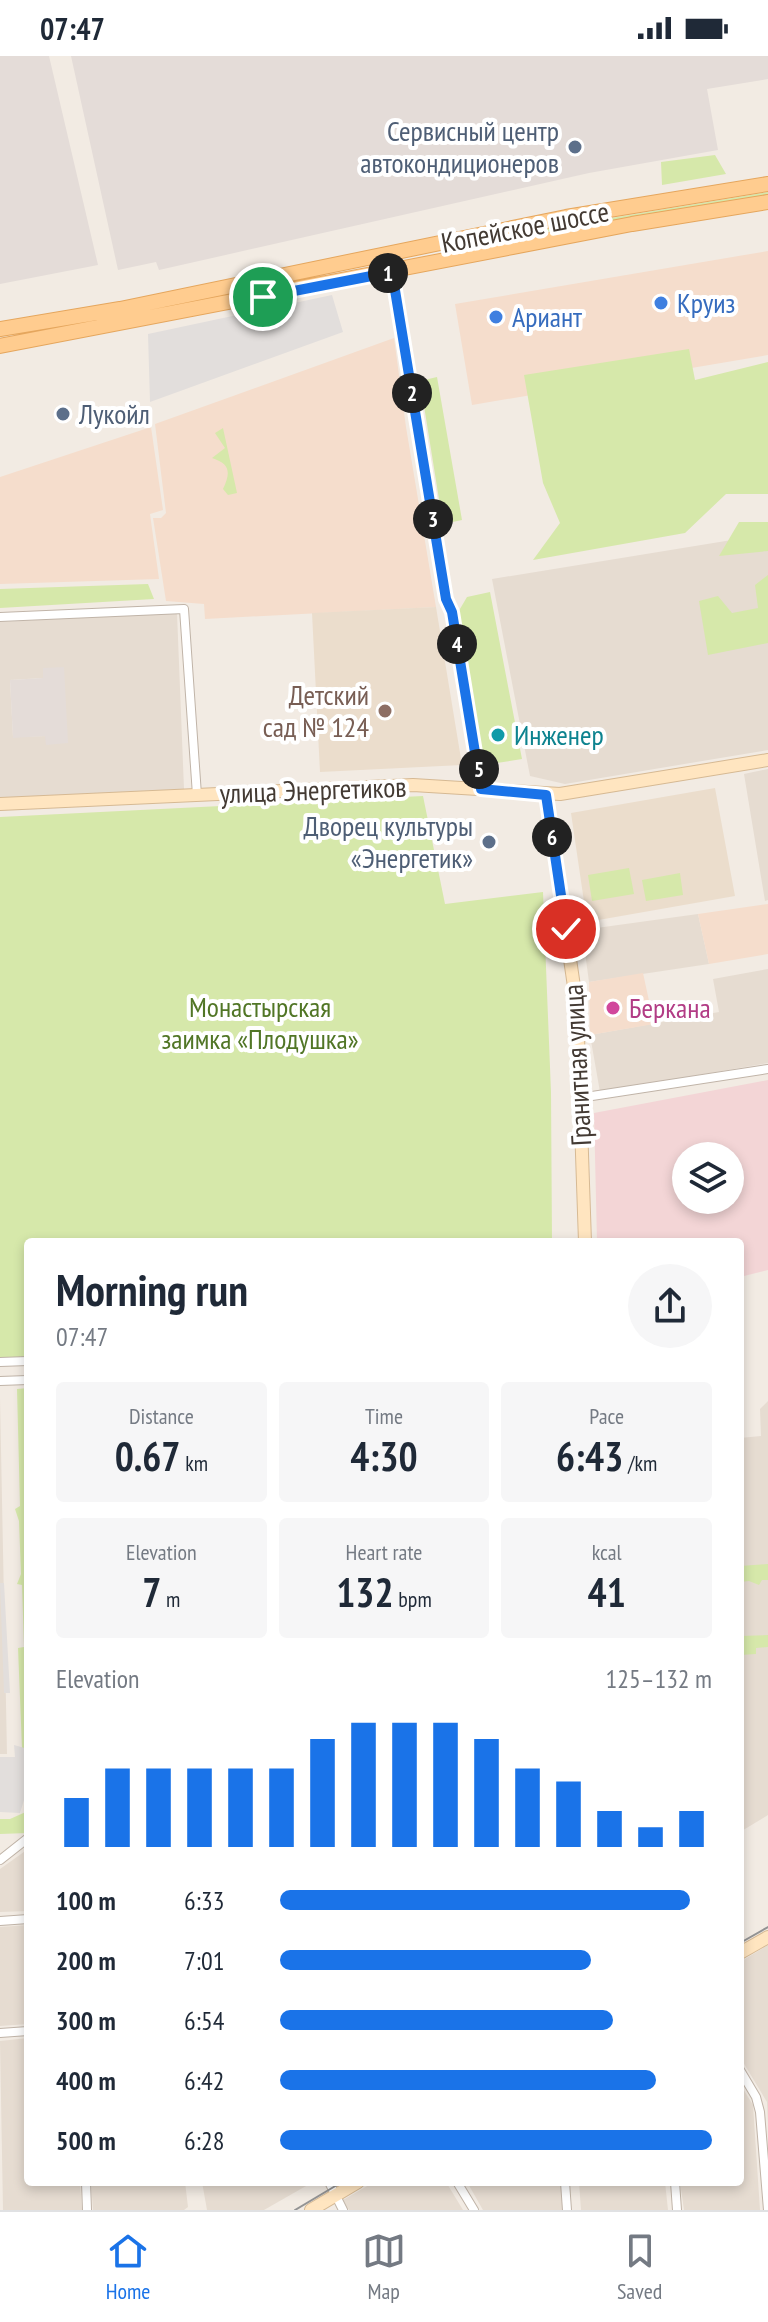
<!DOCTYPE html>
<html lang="en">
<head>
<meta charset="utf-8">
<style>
	body { margin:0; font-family:"PT Sans Narrow",sans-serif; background:#f6f6f7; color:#1f2937; height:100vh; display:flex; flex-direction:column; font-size:30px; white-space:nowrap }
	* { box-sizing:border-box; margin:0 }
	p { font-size:26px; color:#747a83 }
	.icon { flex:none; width:44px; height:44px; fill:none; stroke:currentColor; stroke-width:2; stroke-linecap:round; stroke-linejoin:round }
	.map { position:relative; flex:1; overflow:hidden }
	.panel { position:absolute; left:24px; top:1182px; width:720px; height:948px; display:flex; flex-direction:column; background:#fff; border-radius:8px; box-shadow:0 4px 12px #0003 }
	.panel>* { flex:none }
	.controls { position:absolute; left:672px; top:1086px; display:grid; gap:16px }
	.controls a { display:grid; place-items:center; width:72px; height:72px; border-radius:50%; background:#fff; box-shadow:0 4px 12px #0003; font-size:40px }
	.pin { position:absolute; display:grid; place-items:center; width:68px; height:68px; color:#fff; margin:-34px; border:4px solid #fff; border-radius:50%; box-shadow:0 2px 8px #0007 }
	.km { position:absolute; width:40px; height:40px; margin:-20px; border-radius:50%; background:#222; color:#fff; font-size:22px; line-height:40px; text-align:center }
	.round { display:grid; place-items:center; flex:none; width:84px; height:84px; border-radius:42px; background:#f6f6f7 }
	.summary { display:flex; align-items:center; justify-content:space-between; height:136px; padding:0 32px }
	h1 { font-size:44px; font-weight:800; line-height:60px }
	.figures { display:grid; grid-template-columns:repeat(3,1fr); gap:12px; height:136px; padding:8px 32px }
	.figures div { display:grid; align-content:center; border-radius:8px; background:#f6f6f7; text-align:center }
	.figures b { font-size:40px; font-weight:800 }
	.figures small { font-size:22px; font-weight:400 }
	.figures p { font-size:22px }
	.chart { height:224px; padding:16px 32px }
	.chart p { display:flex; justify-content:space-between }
	.chart svg { width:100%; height:144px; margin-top:8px; stroke:#1a73e8; stroke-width:6 }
	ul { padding:0 32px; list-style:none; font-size:26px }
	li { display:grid; grid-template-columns:128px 96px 1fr; align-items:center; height:60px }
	li i { height:20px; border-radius:10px; background:#1a73e8 }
	.status { display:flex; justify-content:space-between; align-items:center; height:56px; padding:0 40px; background:#fff; direction:ltr }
	.status svg { height:22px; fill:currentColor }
	.dock { display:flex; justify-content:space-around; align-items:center; height:112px; border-top:2px solid #e0e1e3; background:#fff; font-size:22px; color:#747a83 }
	.dock a { display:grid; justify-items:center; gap:4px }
	.dock .active { color:#1a73e8 }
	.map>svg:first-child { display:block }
	.residential { fill:#e6dcd1; fill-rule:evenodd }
	.commercial { fill:#f5ddcc }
	.industrial { fill:#e4dcd8 }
	.education { fill:#ebddcc }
	.medical { fill:#f3d5d6; fill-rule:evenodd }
	.green { fill:#d6e8aa }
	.parking { fill:#e2dedc }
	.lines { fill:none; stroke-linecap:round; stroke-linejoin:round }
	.street-casing { stroke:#c0b4a8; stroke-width:10 }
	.secondary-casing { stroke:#d6b993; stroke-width:14 }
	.primary-casing { stroke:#e5a65d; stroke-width:16 }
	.street { stroke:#fff; stroke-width:8 }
	.secondary { stroke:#ffe5c0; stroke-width:12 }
	.primary { stroke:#ffcc8f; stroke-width:14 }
	.tram { stroke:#939393; stroke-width:2 }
	.route-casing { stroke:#fff; stroke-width:16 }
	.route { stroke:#1a73e8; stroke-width:10 }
	.service-dot { fill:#5c6f8a; stroke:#fff; stroke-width:3 }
	.shop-dot { fill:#3f7fe0; stroke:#fff; stroke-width:3 }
	.education-dot { fill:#8d6e63; stroke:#fff; stroke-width:3 }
	.culture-dot { fill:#0f9aa8; stroke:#fff; stroke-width:3 }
	.hotel-dot { fill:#d1479c; stroke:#fff; stroke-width:3 }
	.labels { text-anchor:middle; stroke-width:8; stroke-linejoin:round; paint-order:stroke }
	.service-label { font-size:28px; fill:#4e5e75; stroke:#fff; text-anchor:end }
	.street-label { font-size:28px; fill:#433a33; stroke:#fff }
	.shop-label { font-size:28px; fill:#366cbe; stroke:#fff; text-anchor:start }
	.education-label { font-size:28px; fill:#785e54; stroke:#fff; text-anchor:end }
	.culture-label { font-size:28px; fill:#0d838f; stroke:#fff; text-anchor:start }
	.park-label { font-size:28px; fill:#517626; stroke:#fff }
	.hotel-label { font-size:28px; fill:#b23c85; stroke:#fff; text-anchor:start }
</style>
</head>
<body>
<div class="status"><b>07:47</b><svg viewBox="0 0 49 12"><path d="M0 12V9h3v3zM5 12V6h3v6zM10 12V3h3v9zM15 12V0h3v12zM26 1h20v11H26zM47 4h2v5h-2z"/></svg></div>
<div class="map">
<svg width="768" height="2154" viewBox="0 0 768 2154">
	<rect width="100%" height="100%" fill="#f2ebe3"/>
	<!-- residential -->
	<path class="residential" d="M768 478V694L565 728 530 720 492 523Z
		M177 557 184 733 0 742V566ZM43 622 68 687 46 680 13 681 10 624Z
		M768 713V844L765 845 744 718Z
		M698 858 709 908 589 926 582 874Z
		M768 913V1007L600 1036 590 979 719 956 713 923Z
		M0 1342 7 1698H0Z
		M768 1345V1759L740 1776V1382L761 1380 760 1353Z
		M28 1793V1855L0 1856V1813Z
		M28 1869V1968L0 1970V1871Z
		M768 1889V2069L767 2046 740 2001V1906Z
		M28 1982V2126H80L82 2154H3L0 1985Z
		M740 2028 753 2049 760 2154H684L680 2126H740Z
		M91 2126H185L188 2151 184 2154H93Z
		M202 2126H313L264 2154H207Z
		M374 2126H446L463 2154H349L343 2144Z
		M467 2126H561L563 2154H483Z
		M579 2126H665L668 2154H581Z"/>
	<!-- commercial -->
	<path class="commercial" d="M768 195V299L472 349 455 248Z
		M394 282 406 371 436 551 205 563 204 548 166 545 153 462H161L166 457 155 368Z
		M151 371 163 454 150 458 159 523 0 528V421Z
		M768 848V898L709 908 698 858Z
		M643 917 654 968 590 979 589 926Z"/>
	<!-- industrial -->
	<path class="industrial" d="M0 0H49L98 209 0 228Z
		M71 0H768V23L707 33 718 94 589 117 159 214 156 206 118 214Z
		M64 611 68 687 46 689 45 680 13 682 10 624 43 622V612Z"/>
	<!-- education -->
	<path class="education" d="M436 551 462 709 320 716 312 557Z
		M715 732 735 840 587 866 571 757Z"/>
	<!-- medical -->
	<path class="medical" d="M768 1024V1214L740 1221V1186H597L594 1057ZM686 1100H730V1144H686Z"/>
	<!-- green -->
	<path class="green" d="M715 99 726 118 662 129 661 106Z
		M768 136V140L528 180 443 197 442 194 527 176Z
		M689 293 695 324 768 306V438H726L685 477 533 504 560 467 543 427 524 319Z
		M437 321 462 464 443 468 420 325Z
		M223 372 237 437 228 439 223 433C231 416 230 408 212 402L225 392 215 377Z
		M739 466H768V495L719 500Z
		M768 519V587L708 599 699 545 718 540 732 557 758 552 755 529Z
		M148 528 154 543 0 552V533Z
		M490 536 522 703 484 709 457 558 467 541Z
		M423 740 445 848 543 836 551 1036 552 1186H28V1301L0 1302V761Z
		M629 812 634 838 592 845 588 819Z
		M680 817 683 839 646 845 642 824Z
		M28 1332V1692H22L18 1592 24 1591 22 1529 17 1528 21 1518 19 1465 15 1453 20 1450 17 1333Z
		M768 1508V1524H762L759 1529 749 1525 740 1526V1510Z
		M768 1579V1591L756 1592V1598L740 1599V1580Z
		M28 1755V1777L0 1778V1763H10Z"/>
	<!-- parking -->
	<path class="parking" d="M332 239 343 276 150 346 148 278Z
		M0 1527H4L10 1637H4Z
		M14 1689 28 1693V1731L20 1757 0 1756V1701H15Z"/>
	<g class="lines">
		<!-- street casing -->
		<g class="street-casing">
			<path id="street" d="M0 561 184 553 197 739
				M579 1042 768 1013
				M0 1306 28 1305
				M0 1325 28 1324
				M0 1804 28 1782
				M0 1865 28 1863
				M0 1977 28 1975
				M740 2014 756 2041 760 2056 768 2154
				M86 2126 87 2154
				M329 2126 343 2154
				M457 2126 474 2154
				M565 2126 567 2154
				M675 2126 677 2154"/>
		</g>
		<!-- secondary casing -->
		<g class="secondary-casing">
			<path id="secondary" d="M392 216 446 543 452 556 481 733
				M546 739 577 951 585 1186
				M0 748 413 729 560 738 768 704
				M740 1897 768 1881
				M311 2154 358 2126"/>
		</g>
		<!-- primary casing -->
		<g class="primary-casing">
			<path id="primary" d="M0 273 120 253 566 161 768 128
				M0 290 632 168 768 146"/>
		</g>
		<!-- street -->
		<use href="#street" class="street"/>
		<!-- secondary -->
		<use href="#secondary" class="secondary"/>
		<!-- primary -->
		<use href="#primary" class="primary"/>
		<!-- tram -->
		<path class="tram" d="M740 1887 768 1871
			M295 2154 342 2126"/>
	</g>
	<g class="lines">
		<!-- route casing -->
		<g class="route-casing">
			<path id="route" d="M263 241 392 216 446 543 452 556 481 733 546 739 566 873"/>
		</g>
		<!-- route -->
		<use href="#route" class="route"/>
	</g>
	<!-- markers -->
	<g class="service-dot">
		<circle cx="575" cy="91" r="8"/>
		<circle cx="63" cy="358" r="8"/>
		<circle cx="489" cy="786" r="8"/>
	</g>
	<g class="shop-dot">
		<circle cx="661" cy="247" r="8"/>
		<circle cx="496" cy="261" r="8"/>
	</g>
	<circle class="education-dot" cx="385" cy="655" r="8"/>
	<circle class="culture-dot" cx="498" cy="679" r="8"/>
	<circle class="hotel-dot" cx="613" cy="952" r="8"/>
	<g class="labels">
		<!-- service labels -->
		<g class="service-label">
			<text x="559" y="85">Сервисный центр<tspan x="559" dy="32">автокондиционеров</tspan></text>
			<text x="79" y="368" text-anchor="start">Лукойл</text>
			<text x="473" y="780">Дворец культуры<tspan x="473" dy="32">«Энергетик»</tspan></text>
		</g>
		<!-- street labels -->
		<g class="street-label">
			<text transform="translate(525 171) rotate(-11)" y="10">Копейское шоссе</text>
			<text transform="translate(313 734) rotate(-2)" y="10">улица Энергетиков</text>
			<text transform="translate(577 1009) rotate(-93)" y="10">Гранитная улица</text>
		</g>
		<!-- shop labels -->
		<g class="shop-label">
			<text x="677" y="257">Круиз</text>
			<text x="512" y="271">Ариант</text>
		</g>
		<!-- education labels -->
		<g class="education-label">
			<text x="369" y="649">Детский<tspan x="369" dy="32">сад № 124</tspan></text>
		</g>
		<!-- culture labels -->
		<g class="culture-label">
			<text x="514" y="689">Инженер</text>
		</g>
		<!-- park labels -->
		<g class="park-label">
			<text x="260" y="961">Монастырская<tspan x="260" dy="32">заимка «Плодушка»</tspan></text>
		</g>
		<!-- hotel labels -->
		<g class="hotel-label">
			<text x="629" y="962">Беркана</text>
		</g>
	</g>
</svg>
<div class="controls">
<a><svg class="icon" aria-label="layers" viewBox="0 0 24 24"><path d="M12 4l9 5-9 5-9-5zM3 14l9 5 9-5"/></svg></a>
</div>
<div class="pin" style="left:263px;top:241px;background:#1e9e55"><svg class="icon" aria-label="arrive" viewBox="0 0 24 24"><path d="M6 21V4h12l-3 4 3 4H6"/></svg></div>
<div class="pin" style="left:566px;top:873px;background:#d93025"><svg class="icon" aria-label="check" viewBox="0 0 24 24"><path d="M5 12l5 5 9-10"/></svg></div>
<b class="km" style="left:388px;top:217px">1</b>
<b class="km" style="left:412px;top:337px">2</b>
<b class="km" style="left:433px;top:463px">3</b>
<b class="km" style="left:457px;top:588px">4</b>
<b class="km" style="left:479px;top:713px">5</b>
<b class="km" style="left:552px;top:781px">6</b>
<section class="panel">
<div class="summary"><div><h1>Morning run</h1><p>07:47</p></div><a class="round"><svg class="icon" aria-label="share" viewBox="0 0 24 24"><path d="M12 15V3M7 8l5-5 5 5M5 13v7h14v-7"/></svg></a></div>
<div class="figures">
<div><p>Distance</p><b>0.67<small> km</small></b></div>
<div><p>Time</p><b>4:30</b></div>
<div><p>Pace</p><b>6:43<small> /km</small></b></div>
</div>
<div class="figures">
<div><p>Elevation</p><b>7<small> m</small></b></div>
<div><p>Heart rate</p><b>132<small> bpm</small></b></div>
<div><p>kcal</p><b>41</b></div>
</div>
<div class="chart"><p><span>Elevation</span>125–132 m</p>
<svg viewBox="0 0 160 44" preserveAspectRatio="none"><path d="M5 44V29M15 44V20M25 44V20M35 44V20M45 44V20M55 44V20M65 44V11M75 44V6M85 44V6M95 44V6M105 44V11M115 44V20M125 44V24M135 44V33M145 44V38M155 44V33"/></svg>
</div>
<ul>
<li><b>100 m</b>6:33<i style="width:95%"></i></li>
<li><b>200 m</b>7:01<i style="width:72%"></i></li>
<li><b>300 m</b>6:54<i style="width:77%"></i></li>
<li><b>400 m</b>6:42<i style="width:87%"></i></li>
<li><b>500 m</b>6:28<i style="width:100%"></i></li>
</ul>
</section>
</div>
<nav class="dock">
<a class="active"><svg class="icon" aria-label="home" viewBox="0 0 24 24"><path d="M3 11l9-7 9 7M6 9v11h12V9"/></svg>Home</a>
<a><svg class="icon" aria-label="map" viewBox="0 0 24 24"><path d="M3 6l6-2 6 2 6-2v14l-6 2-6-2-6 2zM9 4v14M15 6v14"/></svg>Map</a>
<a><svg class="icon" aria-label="saved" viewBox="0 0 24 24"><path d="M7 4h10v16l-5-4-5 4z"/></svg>Saved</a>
</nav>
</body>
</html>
